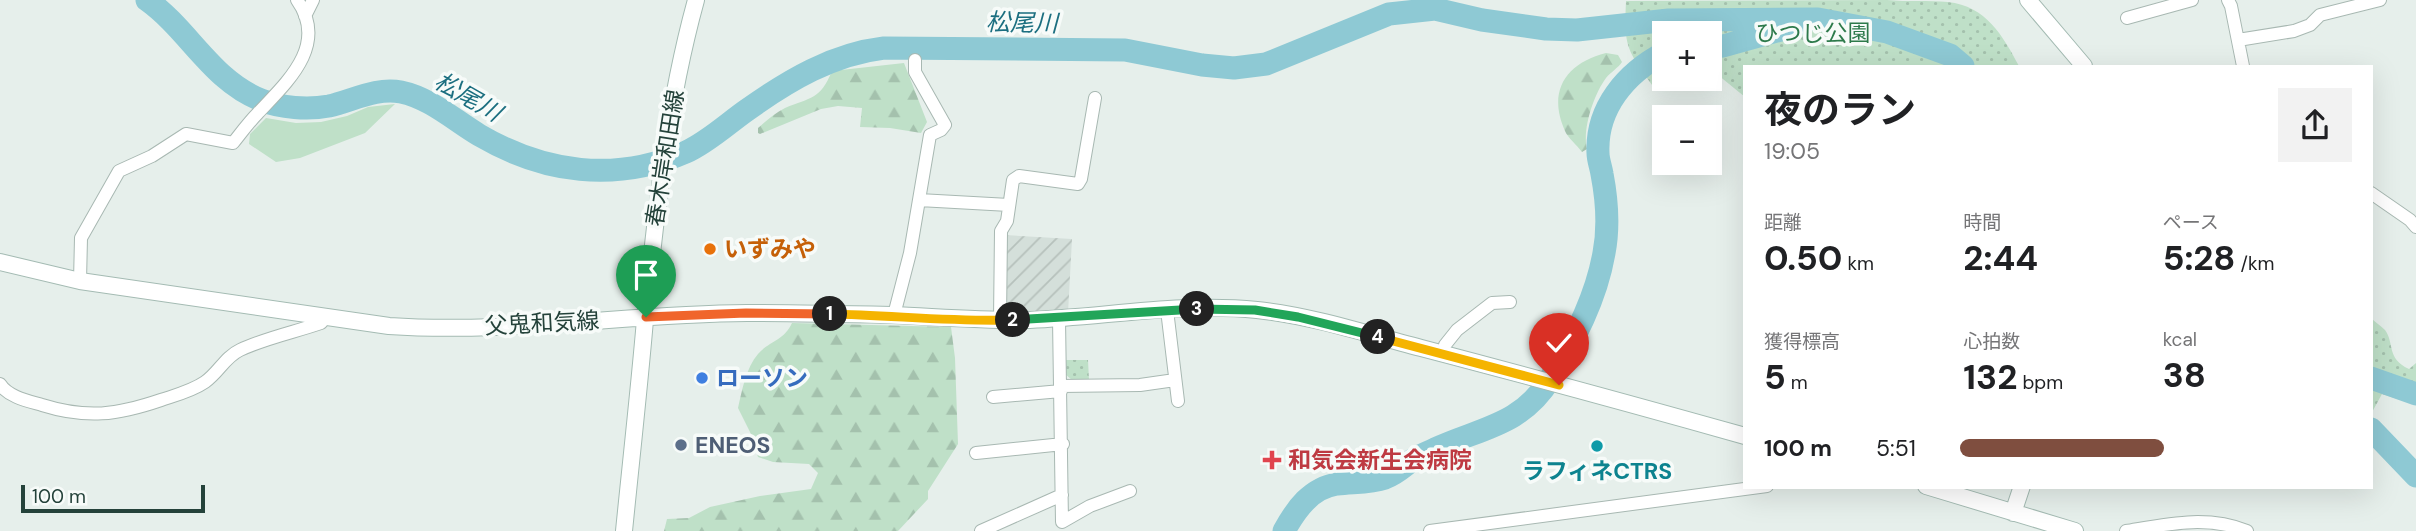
<!DOCTYPE html>
<html lang="ja">
<head>
<meta charset="utf-8">
<style>
	body { margin:0; font-family:"DM Sans","Noto Sans JP",sans-serif; background:#f2f2f2; color:#202124; height:100vh; display:flex; flex-direction:column; font-size:26px; white-space:nowrap }
	* { box-sizing:border-box; margin:0 }
	p { font-size:23px; color:#757577 }
	.icon { flex:none; width:38px; height:38px; fill:none; stroke:currentColor; stroke-width:2; stroke-linecap:round; stroke-linejoin:round }
	.map { position:relative; flex:1; overflow:hidden }
	.side { position:absolute; left:1743px; top:65px; width:630px; height:424px; display:flex; flex-direction:column; background:#fff; border-radius:0px; box-shadow:0 7px 28px #0002 }
	.side>* { flex:none }
	.controls { position:absolute; left:1652px; top:21px; display:grid; gap:14px }
	.controls a { display:grid; place-items:center; width:70px; height:70px; border-radius:0px; background:#fff; box-shadow:0 7px 28px #0002; font-size:35px }
	.scale { position:absolute; left:21px; bottom:18px; width:184px; box-sizing:border-box; padding-left:7px; border:4px solid #24423a; border-top:0; font-size:19px; line-height:24px; white-space:nowrap; color:#24423a; -webkit-text-stroke:5px #f7fbf9; paint-order:stroke }
	.pin { position:absolute; display:grid; place-items:center; width:60px; height:60px; color:#fff; margin:-72px -30px; border-radius:50% 50% 50% 0; rotate:-45deg; box-shadow:0 0 7px #0007 }
	.pin .icon { rotate:45deg }
	.km { position:absolute; width:35px; height:35px; margin:-18px; border-radius:50%; background:#222; color:#fff; font-size:19px; line-height:35px; text-align:center }
	.round { display:grid; place-items:center; flex:none; width:74px; height:74px; border-radius:0px; background:#f2f2f2 }
	.summary { display:flex; align-items:center; justify-content:space-between; height:119px; padding:0 21px }
	h1 { font-size:38px; font-weight:700; line-height:52px }
	.figures { display:grid; grid-template-columns:repeat(3,1fr); gap:10px; height:119px; padding:7px 21px }
	.figures div { display:grid; align-content:center }
	.figures b { font-size:35px; font-weight:700 }
	.figures small { font-size:19px; font-weight:400 }
	.figures p { font-size:19px }
	ul { padding:0 21px; list-style:none; font-size:23px }
	li { display:grid; grid-template-columns:112px 84px 1fr; align-items:center; height:52px }
	li i { height:18px; border-radius:9px; background:#7f4e3f }
	.map>svg:first-child { display:block }
	.industrial { fill:url(#industrial-furrows) }
	.grass { fill:#bfe0c8 }
	.forest { fill:url(#forest-firs) }
	.park { fill:url(#park-dots) }
	.lines { fill:none; stroke-linecap:round; stroke-linejoin:round }
	.river { stroke:#8ec9d4; stroke-width:23 }
	.street-casing { stroke:#a8b8b2; stroke-width:14 }
	.secondary-casing { stroke:#a4bbb3; stroke-width:18 }
	.street { stroke:#fff; stroke-width:12 }
	.secondary { stroke:#fff; stroke-width:16 }
	.split-1-casing { stroke:#fff; stroke-width:14 }
	.split-2-casing { stroke:#fff; stroke-width:14 }
	.split-3-casing { stroke:#fff; stroke-width:14 }
	.split-4-casing { stroke:#fff; stroke-width:14 }
	.split-5-casing { stroke:#fff; stroke-width:14 }
	.split-1 { stroke:#f0652b; stroke-width:9 }
	.split-2 { stroke:#f5b400; stroke-width:9 }
	.split-3 { stroke:#22a559; stroke-width:9 }
	.split-4 { stroke:#22a559; stroke-width:9 }
	.split-5 { stroke:#f5b400; stroke-width:9 }
	.food-dot { fill:#e8710a; stroke:#f7fbf9; stroke-width:2.5 }
	.shop-dot { fill:#3f7fe0; stroke:#f7fbf9; stroke-width:2.5 }
	.service-dot { fill:#5c6f8a; stroke:#f7fbf9; stroke-width:2.5 }
	.culture-dot { fill:#0f9aa8; stroke:#f7fbf9; stroke-width:2.5 }
	.health-dot { fill:#e0444e; stroke:#f7fbf9; stroke-width:2.5 }
	.labels { text-anchor:middle; stroke-width:7; stroke-linejoin:round; paint-order:stroke }
	.park-label { font-size:23px; fill:#2d7a4b; stroke:#f7fbf9 }
	.street-label { font-size:23px; fill:#24423a; stroke:#f7fbf9 }
	.food-label { font-size:23px; font-weight:bold; fill:#c56008; stroke:#f7fbf9; text-anchor:start }
	.shop-label { font-size:23px; font-weight:bold; fill:#366cbe; stroke:#f7fbf9; text-anchor:start }
	.service-label { font-size:23px; font-weight:bold; fill:#4e5e75; stroke:#f7fbf9; text-anchor:start }
	.health-label { font-size:23px; font-weight:bold; fill:#be3a42; stroke:#f7fbf9; text-anchor:start }
	.culture-label { font-size:23px; font-weight:bold; fill:#0d838f; stroke:#f7fbf9 }
	.water-label { font-size:24px; font-style:italic; fill:#1c6f80; stroke:#f7fbf9 }
</style>
</head>
<body>
<div class="map">
<svg width="2416" height="531" viewBox="0 0 2416 531">
	<defs>
		<pattern id="industrial-furrows" width="10" height="10" patternUnits="userSpaceOnUse" patternTransform="scale(1.75)"><rect width="10" height="10" fill="#d4dfda"/><path d="M-1 1l2-2M0 10L10 0M9 11l2-2" fill="none" stroke="#b6c1bc"/></pattern>
		<pattern id="forest-firs" width="22" height="20" patternUnits="userSpaceOnUse" patternTransform="scale(1.75)"><rect width="22" height="20" fill="#bfe0c8"/><path d="M5 1l3.5 6h-7zM16 11l3.5 6h-7z" fill="#a4c1ad"/></pattern>
		<pattern id="park-dots" width="8" height="8" patternUnits="userSpaceOnUse" patternTransform="scale(1.75)"><rect width="8" height="8" fill="#bfe0c8"/><path d="M2 2h.1M6 6h.1" fill="none" stroke="#a4c1ad" stroke-width="1.8" stroke-linecap="round"/></pattern>
	</defs>
	<rect width="100%" height="100%" fill="#e6efeb"/>
	<!-- industrial -->
	<path class="industrial" d="M1005 235 1072 239 1068 313 1006 315Z"/>
	<!-- grass -->
	<path class="grass" d="M395 104 365 133 300 158 276 162 249 144 250 134 266 118 296 123 321 122 347 116 368 107Z"/>
	<!-- forest -->
	<path class="forest" d="M1606 53 1618 55 1622 62C1618 68 1611 72 1606 78 1594 94 1582 129 1587 149L1582 152C1577 145 1568 138 1565 131 1547 91 1566 63 1606 53Z
		M904 63 927 122 921 133 890 128 860 127 862 108 838 106 821 109 760 134 758 133V128C766 121 775 113 785 108 811 97 820 100 832 71Z
		M792 323 951 327 955 358 958 444 928 491V499L898 531H664L667 519 689 518 710 507 760 496 811 489 818 473 809 464 773 462 758 457 750 432 738 408C742 390 746 368 758 354 769 341 784 341 792 323Z"/>
	<!-- park -->
	<path class="park" d="M1887 0C1907 2 1928 0 1948 2 1986 6 2003 36 2019 66H1745V97L1718 75 1710 72V33H1664V79L1652 85C1626 49 1624 46 1626 1Z
		M2371 318C2375 322 2381 326 2385 330 2395 344 2386 358 2409 369L2416 363V405L2382 394 2371 414Z
		M1065 360H1088L1089 380H1072L1065 374Z"/>
	<g class="lines">
		<!-- river -->
		<path class="river" d="M147 0C189 30 211 80 261 100 281 108 308 110 329 106 352 101 376 87 401 92 430 98 454 120 479 135 544 173 615 183 686 152 708 142 727 124 747 110 789 80 833 54 884 48L1125 50 1202 65 1234 68 1266 64 1389 14 1435 9 1482 20 1546 29 1577 30 1669 20 1818 19 1887 32 1950 55 1963 66
			M1710 47 1723 46 1795 26
			M2371 378 2416 394
			M2371 429 2416 476
			M1284 531C1296 509 1311 488 1337 484 1353 482 1370 483 1385 478 1396 474 1402 468 1411 461 1418 456 1427 453 1435 449 1480 428 1521 426 1550 379 1574 341 1596 299 1604 253 1609 227 1607 200 1602 174 1601 167 1598 160 1598 153 1596 108 1626 73 1664 53"/>
		<!-- street casing -->
		<g class="street-casing">
			<path id="street" d="M2228 0 2231 6 2243 66
				M305 16 313 0
				M2127 18 2192 0
				M2238 40 2294 31 2310 25 2320 15 2380 0
				M2371 193 2410 220 2416 227
				M919 200 1009 205
				M80 281 81 238 119 171 152 156 186 134 233 143C241 133 249 122 258 113 287 82 329 45 297 0
				M1167 310 1178 401
				M894 315 910 253 930 135 941 130 945 125 915 72V60
				M1059 319 1062 522 1090 506 1130 491
				M1000 320 1001 231 1007 221 1013 180 1019 176 1078 184 1081 179 1095 98
				M1443 354 1445 345 1457 330 1492 303 1510 302
				M0 384C8 397 28 401 42 405 87 419 117 415 161 400 176 395 192 391 205 382 219 372 225 357 240 350 265 338 295 332 321 323L326 317
				M1061 386 1140 385 1175 380
				M993 397 1061 391
				M976 453 1063 444
				M981 531 1062 495
				M1430 531 1767 486
				M2126 531C2168 524 2207 515 2247 531"/>
		</g>
		<!-- secondary casing -->
		<g class="secondary-casing">
			<path id="secondary" d="M2028 0 2084 66
				M0 262 80 281 389 326C508 334 627 314 747 313 795 313 844 314 892 315 938 317 983 321 1030 320 1105 317 1182 302 1257 310 1314 316 1370 335 1425 349 1532 377 1638 406 1745 436
				M1926 486 2075 531
				M2013 513 2022 486
				M624 531C631 461 639 390 645 320 656 212 667 105 696 0"/>
		</g>
		<!-- street -->
		<use href="#street" class="street"/>
		<!-- secondary -->
		<use href="#secondary" class="secondary"/>
	</g>
	<g class="lines">
		<!-- split-1 casing -->
		<g class="split-1-casing">
			<path id="split-1" d="M646 317 746 313 830 314"/>
		</g>
		<!-- split-2 casing -->
		<g class="split-2-casing">
			<path id="split-2" d="M830 314C891 315 952 322 1013 320"/>
		</g>
		<!-- split-3 casing -->
		<g class="split-3-casing">
			<path id="split-3" d="M1013 320 1197 309"/>
		</g>
		<!-- split-4 casing -->
		<g class="split-4-casing">
			<path id="split-4" d="M1197 309 1255 310 1298 317 1378 337"/>
		</g>
		<!-- split-5 casing -->
		<g class="split-5-casing">
			<path id="split-5" d="M1378 337 1559 385"/>
		</g>
		<!-- split-1 -->
		<use href="#split-1" class="split-1"/>
		<!-- split-2 -->
		<use href="#split-2" class="split-2"/>
		<!-- split-3 -->
		<use href="#split-3" class="split-3"/>
		<!-- split-4 -->
		<use href="#split-4" class="split-4"/>
		<!-- split-5 -->
		<use href="#split-5" class="split-5"/>
	</g>
	<!-- markers -->
	<circle class="food-dot" cx="710" cy="249" r="7"/>
	<circle class="shop-dot" cx="702" cy="378" r="7"/>
	<circle class="service-dot" cx="681" cy="445" r="7"/>
	<circle class="culture-dot" cx="1597" cy="446" r="7"/>
	<path class="health-dot" d="M1268.5 449.5h7v7h7v7h-7v7h-7v-7h-7v-7h7z"/>
	<g class="labels">
		<!-- park labels -->
		<g class="park-label">
			<text x="1813" y="41">ひつじ公園</text>
		</g>
		<!-- street labels -->
		<g class="street-label">
			<text transform="translate(665 158) rotate(-81)" y="8">春木岸和田線</text>
			<text transform="translate(542 323) rotate(-3)" y="8">父鬼和気線</text>
		</g>
		<!-- food labels -->
		<g class="food-label">
			<text x="724" y="257">いずみや</text>
		</g>
		<!-- shop labels -->
		<g class="shop-label">
			<text x="716" y="386">ローソン</text>
		</g>
		<!-- service labels -->
		<g class="service-label">
			<text x="695" y="453">ENEOS</text>
		</g>
		<!-- health labels -->
		<g class="health-label">
			<text x="1288" y="468">和気会新生会病院</text>
		</g>
		<!-- culture labels -->
		<g class="culture-label">
			<text x="1597" y="479">ラフィネCTRS</text>
		</g>
		<!-- water labels -->
		<g class="water-label">
			<text transform="translate(1022 23) rotate(1)" y="8">松尾川</text>
			<text transform="translate(468 97) rotate(30)" y="8">松尾川</text>
		</g>
	</g>
</svg>
<div class="controls">
<a>+</a>
<a>−</a>
</div>
<div class="scale">100 m</div>
<div class="pin" style="left:646px;top:317px;background:#1e9e55"><svg class="icon" aria-label="arrive" viewBox="0 0 24 24"><path d="M6 21V4h12l-3 4 3 4H6"/></svg></div>
<div class="pin" style="left:1559px;top:385px;background:#d93025"><svg class="icon" aria-label="check" viewBox="0 0 24 24"><path d="M5 12l5 5 9-10"/></svg></div>
<b class="km" style="left:830px;top:314px">1</b>
<b class="km" style="left:1013px;top:320px">2</b>
<b class="km" style="left:1197px;top:309px">3</b>
<b class="km" style="left:1378px;top:337px">4</b>
<section class="side">
<div class="summary"><div><h1>夜のラン</h1><p>19:05</p></div><a class="round"><svg class="icon" aria-label="share" viewBox="0 0 24 24"><path d="M12 15V3M7 8l5-5 5 5M5 13v7h14v-7"/></svg></a></div>
<div class="figures">
<div><p>距離</p><b>0.50<small> km</small></b></div>
<div><p>時間</p><b>2:44</b></div>
<div><p>ペース</p><b>5:28<small> /km</small></b></div>
</div>
<div class="figures">
<div><p>獲得標高</p><b>5<small> m</small></b></div>
<div><p>心拍数</p><b>132<small> bpm</small></b></div>
<div><p>kcal</p><b>38</b></div>
</div>
<ul>
<li><b>100 m</b>5:51<i style="width:52%"></i></li>
</ul>
</section>
</div>
</body>
</html>
